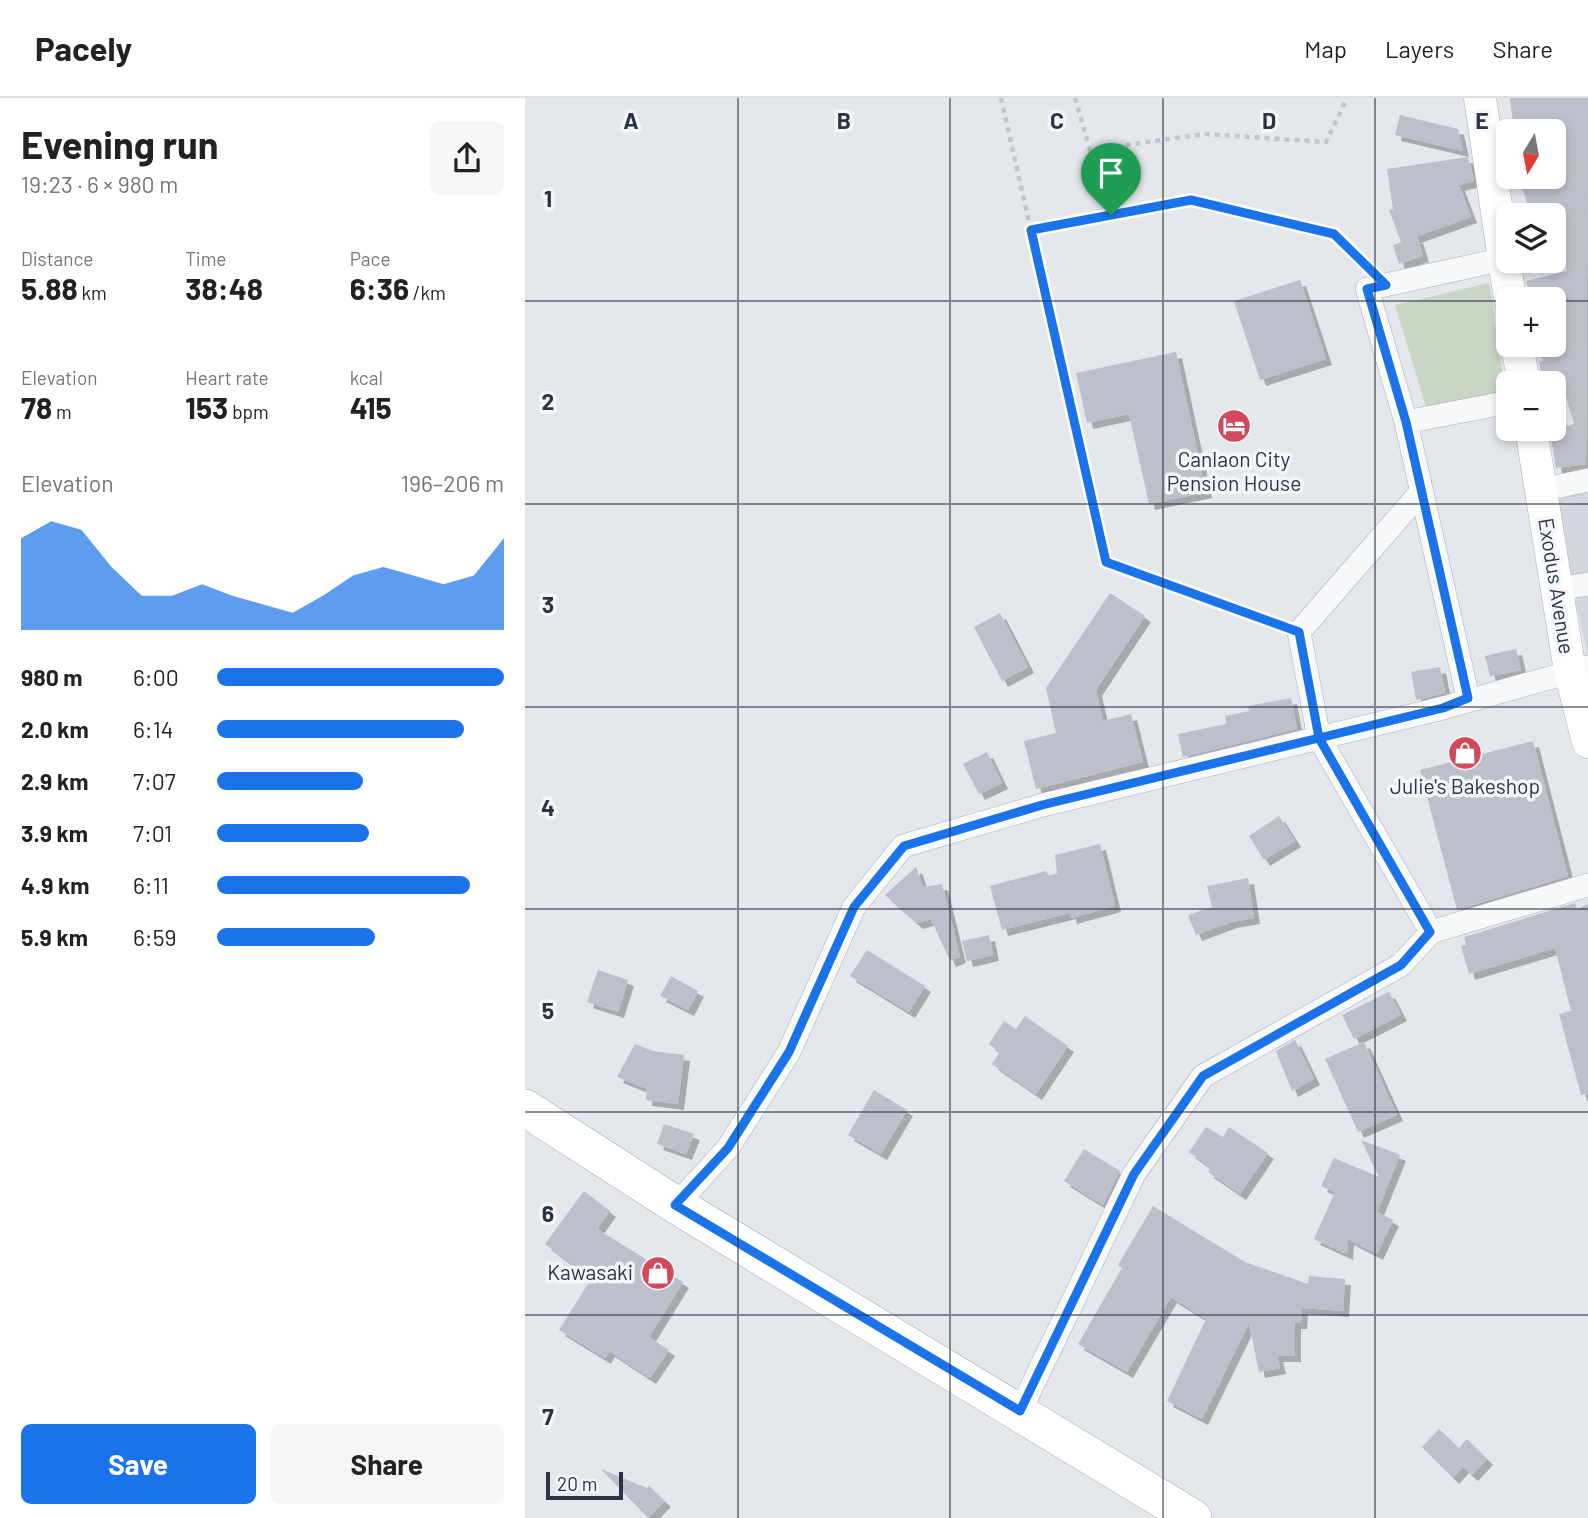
<!DOCTYPE html>
<html lang="en">
<head>
<meta charset="utf-8">
<style>
	body { margin:0; font-family:Barlow,sans-serif; background:#f6f6f6; color:#222; height:100vh; display:flex; flex-direction:column; font-size:26px; white-space:nowrap }
	* { box-sizing:border-box; margin:0 }
	p { font-size:23px; color:#767676 }
	.icon { flex:none; width:38px; height:38px; fill:none; stroke:currentColor; stroke-width:2; stroke-linecap:round; stroke-linejoin:round }
	.map { position:relative; flex:1; overflow:hidden }
	.side { display:flex; flex-direction:column; background:#fff; width:525px }
	.side>* { flex:none }
	.needle { width:46px; rotate:190deg }
	.controls { position:absolute; left:971px; top:21px; display:grid; gap:14px }
	.controls a { display:grid; place-items:center; width:70px; height:70px; border-radius:10px; background:#fff; box-shadow:0 4px 10px #0003; font-size:35px }
	.scale { position:absolute; left:21px; bottom:18px; width:77px; box-sizing:border-box; padding-left:7px; border:4px solid #2b3445; border-top:0; font-size:19px; line-height:24px; white-space:nowrap; color:#2b3445; -webkit-text-stroke:5px #f4f6f9; paint-order:stroke }
	.pin { position:absolute; display:grid; place-items:center; width:60px; height:60px; color:#fff; margin:-72px -30px; border-radius:50% 50% 50% 0; rotate:-45deg; box-shadow:0 0 7px #0007 }
	.pin .icon { rotate:45deg }
	.round { display:grid; place-items:center; flex:none; width:74px; height:74px; border-radius:10px; background:#f6f6f6 }
	.summary { display:flex; align-items:center; justify-content:space-between; height:119px; padding:0 21px }
	h1 { font-size:38px; font-weight:700; line-height:52px }
	.metrics { display:grid; grid-template-columns:repeat(3,1fr); gap:10px; height:119px; padding:7px 21px }
	.metrics div { display:grid; align-content:center }
	.metrics b { font-size:30px; font-weight:700 }
	.metrics small { font-size:19px; font-weight:400 }
	.metrics p { font-size:19px }
	.chart { height:196px; padding:14px 21px }
	.chart p { display:flex; justify-content:space-between }
	.chart svg { width:100%; height:126px; margin-top:7px; fill:#1a73e8; opacity:.7 }
	.primary-button { display:flex; gap:14px; margin-top:auto; padding:14px 21px }
	.primary-button a { flex:1; height:80px; border-radius:10px; background:#1a73e8; color:#fff; font-size:28px; font-weight:700; line-height:80px; text-align:center }
	.primary-button a+a { background:#f6f6f6; color:#222 }
	ul { padding:0 21px; list-style:none; font-size:23px }
	li { display:grid; grid-template-columns:112px 84px 1fr; align-items:center; height:52px }
	li i { height:18px; border-radius:9px; background:#1a73e8 }
	header { display:flex; align-items:center; gap:42px; box-sizing:border-box; height:98px; padding:0 35px; background:#fff; border-bottom:2px solid #e0e0e0 }
	header strong { font-size:33px }
	nav { display:flex; gap:38px; margin-inline-start:auto; font-size:24px }
	main { display:flex; flex:1; min-height:0 }
	.map>svg:first-child { display:block }
	.built { fill:#d2d6de }
	.green { fill:#c9d6c5 }
	.building { fill:#bbc0ca; filter:url(#shadow) }
	.lines { fill:none; stroke-linecap:round; stroke-linejoin:round }
	.street-casing { stroke:#a9aeb7; stroke-width:24 }
	.secondary-casing { stroke:#a9aeb7; stroke-width:33 }
	.primary-casing { stroke:#a3abb8; stroke-width:38 }
	.path { stroke:#c2c5cb; stroke-width:4.5; stroke-dasharray:5 5; stroke-linecap:butt }
	.street { stroke:#f7f8fa; stroke-width:23 }
	.secondary { stroke:#fff; stroke-width:32 }
	.primary { stroke:#fff; stroke-width:37 }
	.route-casing { stroke:#fff; stroke-width:14 }
	.route { stroke:#1a73e8; stroke-width:9 }
	.grid { fill:none; stroke:#2b3445; stroke-width:2; stroke-opacity:0.55 }
	.labels { text-anchor:middle; stroke-width:7; stroke-linejoin:round; paint-order:stroke }
	.poi-label { font-size:21px; fill:#2b3445; stroke:#f4f6f9 }
	.street-label { font-size:21px; fill:#2b3445; stroke:#f4f6f9 }
	.grid-label { font-size:23px; text-anchor:middle; font-weight:bold; fill:#2b3445; stroke:#f4f6f9; stroke-width:7; stroke-linejoin:round; paint-order:stroke }
</style>
</head>
<body>
<header>
<strong>Pacely</strong>
<nav><a>Map</a><a>Layers</a><a>Share</a></nav>
</header>
<main>
<section class="side">
<div class="summary"><div><h1>Evening run</h1><p>19:23 · 6 × 980 m</p></div><a class="round"><svg class="icon" aria-label="share" viewBox="0 0 24 24"><path d="M12 15V3M7 8l5-5 5 5M5 13v7h14v-7"/></svg></a></div>
<div class="metrics">
<div><p>Distance</p><b>5.88<small> km</small></b></div>
<div><p>Time</p><b>38:48</b></div>
<div><p>Pace</p><b>6:36<small> /km</small></b></div>
</div>
<div class="metrics">
<div><p>Elevation</p><b>78<small> m</small></b></div>
<div><p>Heart rate</p><b>153<small> bpm</small></b></div>
<div><p>kcal</p><b>415</b></div>
</div>
<div class="chart"><p><span>Elevation</span>196–206 m</p>
<svg viewBox="0 0 160 44" preserveAspectRatio="none"><path d="M0 44V12L10 6L20 9L30 22L40 32L50 32L60 28L70 32L80 35L90 38L100 32L110 25L120 22L130 25L140 28L150 25L160 12V44z"/></svg>
</div>
<ul>
<li><b>980 m</b>6:00<i style="width:100%"></i></li>
<li><b>2.0 km</b>6:14<i style="width:86%"></i></li>
<li><b>2.9 km</b>7:07<i style="width:51%"></i></li>
<li><b>3.9 km</b>7:01<i style="width:53%"></i></li>
<li><b>4.9 km</b>6:11<i style="width:88%"></i></li>
<li><b>5.9 km</b>6:59<i style="width:55%"></i></li>
</ul>
<div class="primary-button"><a>Save</a><a>Share</a></div>
</section>
<div class="map">
<svg width="1063" height="1420" viewBox="0 0 1063 1420">
	<defs>
		<filter id="shadow"><feDropShadow dx="6" dy="6" stdDeviation="0" flood-color="#0004"/></filter>
	</defs>
	<rect width="100%" height="100%" fill="#e4e7ec"/>
	<!-- built -->
	<path class="built" d="M1063 381V559L1026 389Z"/>
	<!-- green -->
	<path class="green" d="M964 185 981 298 902 312 870 207Z"/>
	<!-- building -->
	<path class="building" d="M985 0H1063L1061 366 1031 370 1025 333 1049 326 1037 285H1017L1014 264 1018 263 1013 247H1029V201H1006L1001 183 1042 173 1029 130V117H1025L1022 107 1004 110 993 79H1029V33H989Z
		M875 17 933 31 938 53 870 37Z
		M943 59 949 83 934 87 946 119 876 144 864 112 868 111 862 71Z
		M892 139 898 158 874 166 868 147Z
		M775 182 801 261 735 282 709 203Z
		M651 254 681 394 624 406 604 316 562 325 551 275Z
		M585 495 620 518 571 592 578 623 606 616 618 664 511 691 499 643 531 635 521 590Z
		M475 515 503 569 477 583 449 529Z
		M991 551 996 572 965 578 960 558Z
		M915 569 920 595 891 602 886 574Z
		M766 600 772 631 658 659 653 636 701 626 700 618 724 613 723 608Z
		M1008 643 1043 778 932 812 895 672Z
		M462 654 477 685 454 696 438 666Z
		M754 718 770 743 739 762 724 738Z
		M575 746 590 808 546 820 545 815 477 832 465 788 521 773 524 778 532 775 530 757Z
		M391 769 398 789 417 786 435 859 425 863 406 821 392 825 360 797Z
		M723 780 729 820 706 824 671 837 663 817 687 809 682 788Z
		M1050 805 1052 811 1063 806V996L1056 997 1034 916 1046 913 1030 850 944 876 936 848 941 847 939 839Z
		M464 837 468 857 442 863 437 843Z
		M342 852 400 888 384 914 325 878Z
		M73 872 103 882 93 914 62 904Z
		M146 878 173 893 163 912 135 898Z
		M864 894 876 917 829 941 817 917Z
		M500 918 543 948 511 996 467 966 475 954 464 946 479 923 491 931Z
		M770 942 789 981 767 993 751 953Z
		M839 944 872 1017 833 1034 800 961Z
		M110 946 128 953 159 957 153 1006 121 1002 122 991 92 979Z
		M349 992 382 1012 356 1056 323 1037Z
		M139 1026 169 1036 161 1056 132 1046Z
		M681 1029 698 1039 704 1029 743 1055 715 1096 683 1074 686 1070 664 1054Z
		M836 1042 875 1057 852 1114 868 1122 852 1156 823 1141 822 1156 789 1141 810 1094 796 1088 809 1060 854 1079Z
		M559 1051 595 1073 578 1107 539 1083Z
		M59 1093 85 1113 72 1131 158 1184 124 1239 144 1252 125 1280 84 1253 80 1260 34 1232 66 1181 20 1146Z
		M628 1108 720 1164 783 1186 784 1178 820 1181 818 1213 777 1210 776 1225H770V1258H752L755 1270 734 1274 724 1225 677 1321 642 1303 681 1221 646 1199 602 1274 553 1246 597 1170 593 1167Z
		M914 1331 934 1350 942 1341 962 1361 947 1377 938 1369 928 1380 897 1349Z
		M76 1371 122 1390 124 1388 140 1403 123 1420Z"/>
	<g class="lines">
		<!-- street casing -->
		<g class="street-casing">
			<path id="street" d="M881 324 984 304
				M1016 392 1063 382
				M896 394 774 534 794 640 906 834 1063 787
				M1032 491 1063 486
				M943 600 881 324 842 191 979 161
				M151 1107 203 1050 264 954 329 809 378 748 518 707 918 610 1063 569
				M495 1313 609 1076 678 978 876 867 906 834"/>
		</g>
		<!-- secondary casing -->
		<g class="secondary-casing">
			<path id="secondary" d="M955 0 985 201
				M992 247 999 285
				M1006 331 1045 573 1063 644"/>
		</g>
		<!-- primary casing -->
		<g class="primary-casing">
			<path id="primary" d="M0 1010 151 1107 668 1420"/>
		</g>
		<!-- path -->
		<path class="path" d="M476 0 581 464 754 527
			M550 0 565 52 680 36 801 44 822 0
			M506 132 666 101 809 137 840 167"/>
		<!-- street -->
		<use href="#street" class="street"/>
		<!-- secondary -->
		<use href="#secondary" class="secondary"/>
		<!-- primary -->
		<use href="#primary" class="primary"/>
	</g>
	<g class="lines">
		<!-- route casing -->
		<g class="route-casing">
			<path id="route" d="M586 117 506 132 581 464 774 534 794 640 517 707 379 748 329 809 264 954 203 1050 150 1107 495 1313 609 1076 678 978 876 867 905 834 794 640 918 610 943 600 881 324 842 191 861 187 809 136 666 102 586 117"/>
		</g>
		<!-- route -->
		<use href="#route" class="route"/>
	</g>
	<!-- grid -->
	<path class="grid" d="M213 0V1420M425 0V1420M638 0V1420M850 0V1420M0 203H984M1029 203H1063M0 406H1063M0 609H1063M0 811H1063M0 1014H1063M0 1217H1063"/>
	<!-- icons -->
	<defs>
		<g id="hotel-disc" transform="scale(1.75)"><circle r="9.5" fill="#d1495b" stroke="#f4f6f9"/><path d="M-6-4.5h1.5V1H6V5H4.5V3h-9V5H-6ZM-4 0a1.8 1.8 0 1 1 3.6 0ZM.5 0V-2.5h3Q6-2.5 6 0Z" fill="#fff"/></g>
		<g id="shop-disc" transform="scale(1.75)"><circle r="9.5" fill="#d1495b" stroke="#f4f6f9"/><path d="M-5-2.5h2.3a2.7 3.5 0 0 1 5.4 0H5L5.5 6h-11ZM-1.5-2.5h3a1.5 2.3 0 0 0-3 0Z" fill="#fff"/></g>
	</defs>
	<g fill-rule="evenodd">
		<use href="#hotel-disc" x="709" y="328"/>
		<use href="#shop-disc" x="940" y="655"/>
		<use href="#shop-disc" x="133" y="1175"/>
	</g>
	<g class="labels">
		<!-- poi labels -->
		<g class="poi-label">
			<text x="709" y="369">Canlaon City<tspan x="709" dy="24">Pension House</tspan></text>
			<text x="940" y="696">Julie's Bakeshop</text>
			<text x="108" y="1182" text-anchor="end">Kawasaki</text>
		</g>
		<!-- street labels -->
		<g class="street-label">
			<text transform="translate(1031 488) rotate(81)" y="7">Exodus Avenue</text>
		</g>
	</g>
	<g class="grid-label">
		<text x="106" y="31">A</text>
		<text x="319" y="31">B</text>
		<text x="532" y="31">C</text>
		<text x="744" y="31">D</text>
		<text x="957" y="31">E</text>
		<text x="23" y="109">1</text>
		<text x="23" y="312">2</text>
		<text x="23" y="515">3</text>
		<text x="23" y="718">4</text>
		<text x="23" y="921">5</text>
		<text x="23" y="1124">6</text>
		<text x="23" y="1327">7</text>
	</g>
</svg>
<div class="controls">
<a><svg class="needle" viewBox="-14 -14 28 28"><path d="M0-13l5 13h-10z" fill="#e53935"/><path d="M0 13l5-13h-10z" fill="#767676"/></svg></a>
<a><svg class="icon" aria-label="layers" viewBox="0 0 24 24"><path d="M12 4l9 5-9 5-9-5zM3 14l9 5 9-5"/></svg></a>
<a>+</a>
<a>−</a>
</div>
<div class="scale">20 m</div>
<div class="pin" style="left:586px;top:117px;background:#1e9e55"><svg class="icon" aria-label="arrive" viewBox="0 0 24 24"><path d="M6 21V4h12l-3 4 3 4H6"/></svg></div>
</div>
</main>
</body>
</html>
